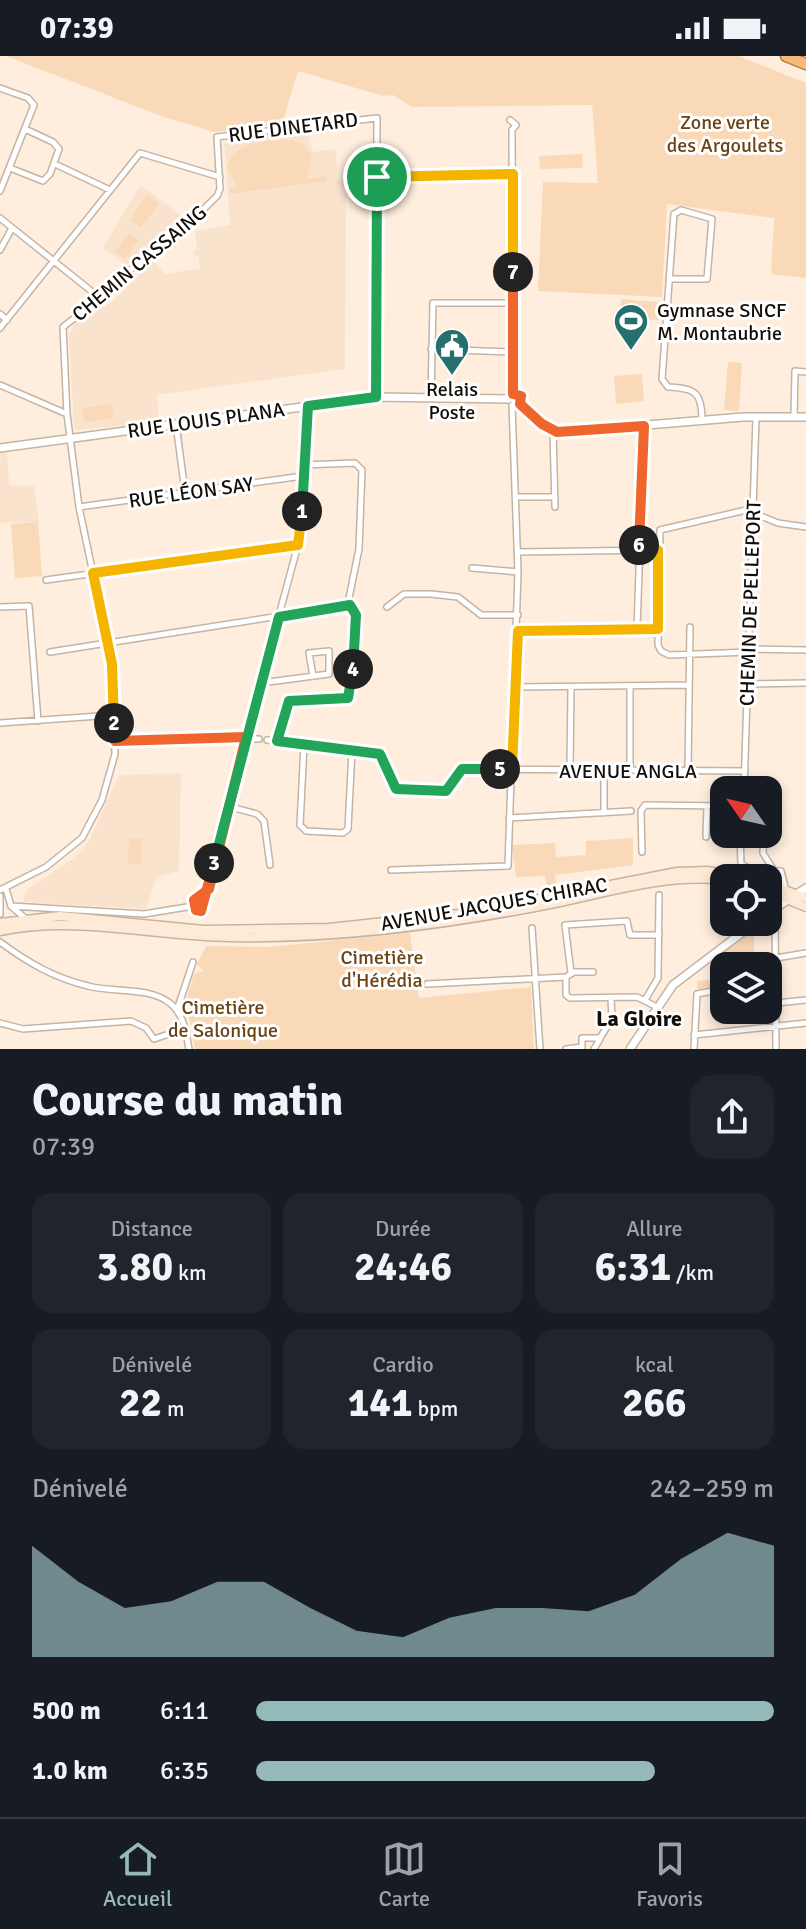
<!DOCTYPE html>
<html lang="fr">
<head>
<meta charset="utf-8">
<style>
	body { margin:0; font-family:Signika,sans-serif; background:#20242c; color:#f1f3f6; height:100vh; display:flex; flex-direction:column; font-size:30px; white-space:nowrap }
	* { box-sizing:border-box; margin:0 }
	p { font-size:26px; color:#9ea1a6 }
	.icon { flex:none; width:44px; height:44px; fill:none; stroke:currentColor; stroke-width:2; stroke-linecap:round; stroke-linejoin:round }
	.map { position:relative; height:993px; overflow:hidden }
	.panel { display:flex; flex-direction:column; background:#171b24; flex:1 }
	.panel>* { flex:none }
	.needle { width:52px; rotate:304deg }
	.buttons { position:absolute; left:710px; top:720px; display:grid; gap:16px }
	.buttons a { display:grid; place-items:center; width:72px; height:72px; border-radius:16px; background:#171b24; box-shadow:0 4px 12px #0003; font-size:40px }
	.pin { position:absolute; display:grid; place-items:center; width:68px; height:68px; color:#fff; margin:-34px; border:4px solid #fff; border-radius:50%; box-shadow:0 2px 8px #0007 }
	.km { position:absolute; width:40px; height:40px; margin:-20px; border-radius:50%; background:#222; color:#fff; font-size:22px; line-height:40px; text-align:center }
	.round { display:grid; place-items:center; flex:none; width:84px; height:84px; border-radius:24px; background:#20242c }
	.head { display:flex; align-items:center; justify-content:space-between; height:136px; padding:0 32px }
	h1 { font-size:44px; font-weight:700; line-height:60px }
	.figures { display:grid; grid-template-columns:repeat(3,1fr); gap:12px; height:136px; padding:8px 32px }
	.figures div { display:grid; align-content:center; border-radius:20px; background:#20242c; text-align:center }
	.figures b { font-size:40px; font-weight:700 }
	.figures small { font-size:22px; font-weight:400 }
	.figures p { font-size:22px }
	.chart { height:224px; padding:16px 32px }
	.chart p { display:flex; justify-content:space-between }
	.chart svg { width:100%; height:144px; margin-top:8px; fill:#95b8b9; opacity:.7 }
	ul { padding:0 32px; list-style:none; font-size:26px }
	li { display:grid; grid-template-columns:128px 96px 1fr; align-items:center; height:60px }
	li i { height:20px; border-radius:10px; background:#95b8b9 }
	.status { display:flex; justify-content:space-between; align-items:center; height:56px; padding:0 40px; background:#171b24; direction:ltr }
	.status svg { height:22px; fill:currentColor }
	.menu { display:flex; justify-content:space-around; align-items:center; height:112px; border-top:2px solid #363941; background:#171b24; font-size:22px; color:#9ea1a6 }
	.menu a { display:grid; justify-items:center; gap:4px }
	.menu .on { color:#95b8b9 }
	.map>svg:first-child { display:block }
	.built { fill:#fae3cd }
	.green { fill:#fad9b8 }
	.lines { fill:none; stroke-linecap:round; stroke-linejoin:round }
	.minor-casing { stroke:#c4b4a4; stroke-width:8 }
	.tertiary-casing { stroke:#c4b4a4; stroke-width:10 }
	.secondary-casing { stroke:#c4b4a4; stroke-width:11 }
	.motorway-casing { stroke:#a97d50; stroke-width:13 }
	.minor { stroke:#fff; stroke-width:5 }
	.tertiary { stroke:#fff; stroke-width:7 }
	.secondary { stroke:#feead6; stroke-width:8 }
	.motorway { stroke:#faba77; stroke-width:10 }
	.split-1-casing { stroke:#fff; stroke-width:16 }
	.split-2-casing { stroke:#fff; stroke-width:16 }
	.split-3-casing { stroke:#fff; stroke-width:16 }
	.split-4-casing { stroke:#fff; stroke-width:16 }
	.split-5-casing { stroke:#fff; stroke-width:16 }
	.split-6-casing { stroke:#fff; stroke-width:16 }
	.split-7-casing { stroke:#fff; stroke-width:16 }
	.split-8-casing { stroke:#fff; stroke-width:16 }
	.split-1 { stroke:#22a559; stroke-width:10 }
	.split-2 { stroke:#f5b400; stroke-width:10 }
	.split-3 { stroke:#f0652b; stroke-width:10 }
	.split-4 { stroke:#22a559; stroke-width:10 }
	.split-5 { stroke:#22a559; stroke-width:10 }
	.split-6 { stroke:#f5b400; stroke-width:10 }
	.split-7 { stroke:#f0652b; stroke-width:10 }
	.split-8 { stroke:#f5b400; stroke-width:10 }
	.labels { text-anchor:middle; stroke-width:6; stroke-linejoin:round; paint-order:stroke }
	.park-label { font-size:20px; fill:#6b4415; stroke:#fff }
	.street-label { font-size:20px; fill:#120d07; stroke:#fff }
	.poi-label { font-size:20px; fill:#120d07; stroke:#fff; text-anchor:start }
	.neighbourhood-label { font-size:22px; font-weight:bold; fill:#120d07; stroke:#fff }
</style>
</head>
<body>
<div class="status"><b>07:39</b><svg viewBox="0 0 49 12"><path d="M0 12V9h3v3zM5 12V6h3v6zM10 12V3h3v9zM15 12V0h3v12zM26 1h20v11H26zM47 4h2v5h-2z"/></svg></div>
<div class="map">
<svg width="806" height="993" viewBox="0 0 806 993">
	<rect width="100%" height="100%" fill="#fed"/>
	<!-- built -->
	<path class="built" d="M308 75 312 96 336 93 337 124 371 120V131L346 133 345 313 157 339 159 366 77 374 74 371 69 281 74 268 113 245 153 205 165 218 200 212 198 200H193V194L197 193 195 175 230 169 224 87Z
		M140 129 185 162 156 190 126 209 103 192Z
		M7 394 9 429 34 430 39 466 0 467V395Z
		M181 717 179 815 157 821 146 853 23 846 26 834 74 802 89 785 119 719Z"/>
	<!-- green -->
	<path class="green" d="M6 0H739L806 27V222L771 218 774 162 667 148 662 241 538 235 543 126 598 127 592 49 412 51 393 39 383 40 298 15 282 68 214 76 161 60Z
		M293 84 305 90 312 100 307 123 327 120V125L230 138 229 133 238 132 227 111C233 84 270 84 293 84Z
		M582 98 583 112 540 113 539 100Z
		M147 139 159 147 141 172 130 164Z
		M130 177 139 184 125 203 115 196Z
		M621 243 660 246 659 264 620 262Z
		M728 306 742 307 739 355 724 354Z
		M642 318 644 345 616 348 614 320Z
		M112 348 114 362 84 366 82 352Z
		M38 466 42 520 15 522 11 468Z
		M129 782 142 783 141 809 128 808Z
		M633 782V809L555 819 556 828 547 830 545 820 516 821 512 789 555 787 556 801 586 799V785Z
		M754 874V910H724V930L697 934V925L721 922V909L715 908V903Z
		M410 877 419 942 531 931 534 993H195L186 945 194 918 203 915 197 908 206 890 268 891Z"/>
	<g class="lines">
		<!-- minor casing -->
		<g class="minor-casing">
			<path id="minor" d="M0 32 28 42 34 49 0 135
				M510 64 516 69 512 74 513 338
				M55 108 110 134
				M10 112 43 125 50 118 59 93 53 86 25 73
				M377 121 512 118
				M0 162 100 242
				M0 194 12 172
				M669 223H707L712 163 681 154 674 158 662 323 668 331C696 332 702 337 702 365
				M0 258 7 264
				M0 272 140 97 220 121
				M431 293 512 296
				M0 329 67 358
				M431 341 433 247H513
				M794 361 795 315 806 316
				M176 368 185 436
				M553 375 555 451
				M516 441H555
				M79 451 303 420
				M517 496 658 494
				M472 512 518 516
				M46 524 298 489
				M0 551 29 550 38 665
				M387 551 404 538H431L458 541 481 559H518
				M637 573 644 370
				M518 575 658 573
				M750 593 806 594
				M50 596 350 549
				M750 596 669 599 661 595 658 589 660 474 746 454 778 467 806 471
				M261 627 329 618V595L309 597 313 620
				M748 628 806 627
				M516 631 689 629
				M0 667 113 659
				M267 684 380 698 396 733 446 735 462 713 745 715
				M115 685 259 683
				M277 685 289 645 344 644 352 637 356 559 349 542 359 493 362 414 355 407 303 409
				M304 688 300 769 306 775 343 777 348 773 352 694
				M570 712 571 631
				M630 713V630
				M688 715 690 571
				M744 734 756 361
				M765 734V730
				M227 750 257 758 264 765 270 809
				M604 757V714
				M509 762 631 755
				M740 778 741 808 748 812 781 815 786 835
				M764 778 763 797 773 813
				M706 781 707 750
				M642 796 641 755 645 749 724 750
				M391 814 508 810 518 516 512 349
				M6 833 11 850 25 862
				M0 834 46 811 82 782 102 744 115 698 112 608 79 451 67 358 63 271 108 236 124 218 168 188 217 140 220 133 217 81 377 62 376 341
				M205 838 201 855 193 850 194 844 209 833 219 780 298 489 308 350
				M0 840V858
				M11 850 144 858 193 850
				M775 853 776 993
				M736 866 741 878
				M532 872 540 993
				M0 886C27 906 54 922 88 930 113 937 150 930 171 948 184 959 186 977 189 993
				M776 902 806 897
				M571 917 565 869 627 865 630 879H659
				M566 921V939L570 942 637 941 657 951
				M427 928 566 921 574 916H593
				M645 944 658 922 659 839
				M776 947 806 944
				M177 954 193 906
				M0 967 23 973 131 965 146 972 154 983 184 973
				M694 979 806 967
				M566 993 582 991V982H600L612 963 611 942
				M594 993 600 983
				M694 993 697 938 724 933"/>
		</g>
		<!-- tertiary casing -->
		<g class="tertiary-casing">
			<path id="tertiary" d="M509 343 518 338 521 342 520 348
				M520 348 550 373 563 376 743 361H806
				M0 392 376 341 509 343
				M768 857 806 832
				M630 993 673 929 756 866"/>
		</g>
		<!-- secondary casing -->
		<g class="secondary-casing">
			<path id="secondary" d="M768 828 806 842
				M768 835 806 851
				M769 836 775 853
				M0 867 60 860 204 874 329 872 468 857 677 816 707 815 749 822
				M0 875C75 859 153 880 230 881 338 883 444 869 550 848 606 837 666 817 724 824"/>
		</g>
		<!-- motorway casing -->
		<g class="motorway-casing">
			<path id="motorway" d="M786 0 806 8"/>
		</g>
		<!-- minor -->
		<use href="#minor" class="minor"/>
		<!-- tertiary -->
		<use href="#tertiary" class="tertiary"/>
		<!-- secondary -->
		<use href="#secondary" class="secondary"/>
		<!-- motorway -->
		<use href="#motorway" class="motorway"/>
	</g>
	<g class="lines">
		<!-- split-1 casing -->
		<g class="split-1-casing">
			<path id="split-1" d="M302 455 308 350 376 341 377 121"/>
		</g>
		<!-- split-2 casing -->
		<g class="split-2-casing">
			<path id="split-2" d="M114 667 112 608 93 517 298 489 302 455"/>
		</g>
		<!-- split-3 casing -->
		<g class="split-3-casing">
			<path id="split-3" d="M114 667 115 685 246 681 209 833 194 844 196 854 201 855 214 807"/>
		</g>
		<!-- split-4 casing -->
		<g class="split-4-casing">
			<path id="split-4" d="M214 807 279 561 350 549 356 559 353 613"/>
		</g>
		<!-- split-5 casing -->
		<g class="split-5-casing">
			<path id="split-5" d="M353 613 348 642 289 645 277 685 380 698 396 733 446 735 462 713H500"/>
		</g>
		<!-- split-6 casing -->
		<g class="split-6-casing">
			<path id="split-6" d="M500 713H512L518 575 658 573V494H639V489"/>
		</g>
		<!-- split-7 casing -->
		<g class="split-7-casing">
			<path id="split-7" d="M513 216V338L521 340 520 348 542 368 557 376 644 370 639 489"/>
		</g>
		<!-- split-8 casing -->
		<g class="split-8-casing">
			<path id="split-8" d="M377 121 513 118V216"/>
		</g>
		<!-- split-1 -->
		<use href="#split-1" class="split-1"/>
		<!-- split-2 -->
		<use href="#split-2" class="split-2"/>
		<!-- split-3 -->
		<use href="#split-3" class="split-3"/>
		<!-- split-4 -->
		<use href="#split-4" class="split-4"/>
		<!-- split-5 -->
		<use href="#split-5" class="split-5"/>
		<!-- split-6 -->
		<use href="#split-6" class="split-6"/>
		<!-- split-7 -->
		<use href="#split-7" class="split-7"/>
		<!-- split-8 -->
		<use href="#split-8" class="split-8"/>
	</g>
	<!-- icons -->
	<defs>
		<g id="stadium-pin" transform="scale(1.8)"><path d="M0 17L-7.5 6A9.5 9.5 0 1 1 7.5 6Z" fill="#25706e" stroke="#fff"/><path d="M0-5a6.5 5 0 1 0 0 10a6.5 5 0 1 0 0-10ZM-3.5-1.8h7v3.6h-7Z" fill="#fff"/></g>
		<g id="civic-pin" transform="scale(1.8)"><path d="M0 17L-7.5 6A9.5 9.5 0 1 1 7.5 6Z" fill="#25706e" stroke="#fff"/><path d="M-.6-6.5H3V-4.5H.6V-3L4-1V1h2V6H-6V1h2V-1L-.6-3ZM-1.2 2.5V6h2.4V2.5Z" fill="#fff"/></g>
	</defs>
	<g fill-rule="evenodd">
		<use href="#stadium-pin" x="631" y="265"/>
		<use href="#civic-pin" x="452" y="290"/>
	</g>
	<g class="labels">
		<!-- park labels -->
		<g class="park-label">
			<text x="725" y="73">Zone verte<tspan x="725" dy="23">des Argoulets</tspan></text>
			<text x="382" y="908">Cimetière<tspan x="382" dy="23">d'Hérédia</tspan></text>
			<text x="223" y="958">Cimetière<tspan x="223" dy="23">de Salonique</tspan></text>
		</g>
		<!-- street labels -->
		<g class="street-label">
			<text transform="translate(293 71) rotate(-7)" y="7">RUE DINETARD</text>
			<text transform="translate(139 207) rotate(-40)" y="7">CHEMIN CASSAING</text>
			<text transform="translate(206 364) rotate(-8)" y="7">RUE LOUIS PLANA</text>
			<text transform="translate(191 436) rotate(-8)" y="7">RUE LÉON SAY</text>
			<text transform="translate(750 547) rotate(-88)" y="7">CHEMIN DE PELLEPORT</text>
			<text x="628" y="722">AVENUE ANGLA</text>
			<text transform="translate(494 848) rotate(-10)" y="7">AVENUE JACQUES CHIRAC</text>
		</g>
		<!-- poi labels -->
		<g class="poi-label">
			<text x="657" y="261">Gymnase SNCF<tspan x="657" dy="23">M. Montaubrie</tspan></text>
			<text x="452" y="340" text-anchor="middle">Relais<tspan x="452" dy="23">Poste</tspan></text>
		</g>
		<!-- neighbourhood labels -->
		<g class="neighbourhood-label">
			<text x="639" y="970">La Gloire</text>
		</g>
	</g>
</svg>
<div class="buttons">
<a><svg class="needle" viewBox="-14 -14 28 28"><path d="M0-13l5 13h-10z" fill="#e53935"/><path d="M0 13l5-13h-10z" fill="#9ea1a6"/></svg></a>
<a><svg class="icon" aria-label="locate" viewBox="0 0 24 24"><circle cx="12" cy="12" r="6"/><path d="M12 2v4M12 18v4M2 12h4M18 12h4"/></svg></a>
<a><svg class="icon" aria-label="layers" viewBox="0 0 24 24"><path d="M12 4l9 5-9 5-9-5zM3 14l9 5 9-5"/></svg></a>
</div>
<div class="pin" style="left:377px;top:121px;background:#1e9e55"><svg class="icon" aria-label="arrive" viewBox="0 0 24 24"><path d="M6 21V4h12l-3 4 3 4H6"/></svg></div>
<b class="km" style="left:302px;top:455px">1</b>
<b class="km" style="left:114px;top:667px">2</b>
<b class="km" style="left:214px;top:807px">3</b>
<b class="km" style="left:353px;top:613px">4</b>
<b class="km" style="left:500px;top:713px">5</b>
<b class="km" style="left:639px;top:489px">6</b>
<b class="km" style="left:513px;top:216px">7</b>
</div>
<section class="panel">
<div class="head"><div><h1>Course du matin</h1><p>07:39</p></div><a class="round"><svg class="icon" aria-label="share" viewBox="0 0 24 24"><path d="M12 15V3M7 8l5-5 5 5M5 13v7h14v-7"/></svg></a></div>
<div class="figures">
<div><p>Distance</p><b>3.80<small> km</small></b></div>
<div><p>Durée</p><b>24:46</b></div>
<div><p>Allure</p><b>6:31<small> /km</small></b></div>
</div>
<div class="figures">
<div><p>Dénivelé</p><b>22<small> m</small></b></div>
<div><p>Cardio</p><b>141<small> bpm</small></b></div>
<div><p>kcal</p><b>266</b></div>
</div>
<div class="chart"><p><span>Dénivelé</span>242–259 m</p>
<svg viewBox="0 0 160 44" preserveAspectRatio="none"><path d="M0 44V10L10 21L20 29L30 27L40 21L50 21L60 29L70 36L80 38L90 32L100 29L110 29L120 30L130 25L140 14L150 6L160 10V44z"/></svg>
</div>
<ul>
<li><b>500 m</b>6:11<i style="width:100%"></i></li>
<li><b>1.0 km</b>6:35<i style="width:77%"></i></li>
</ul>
</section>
<nav class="menu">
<a class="on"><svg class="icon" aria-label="home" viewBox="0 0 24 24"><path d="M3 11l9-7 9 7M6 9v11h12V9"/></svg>Accueil</a>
<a><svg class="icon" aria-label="map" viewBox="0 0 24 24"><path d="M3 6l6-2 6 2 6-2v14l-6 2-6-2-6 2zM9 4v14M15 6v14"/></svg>Carte</a>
<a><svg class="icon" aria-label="saved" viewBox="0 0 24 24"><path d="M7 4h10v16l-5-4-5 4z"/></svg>Favoris</a>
</nav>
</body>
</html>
